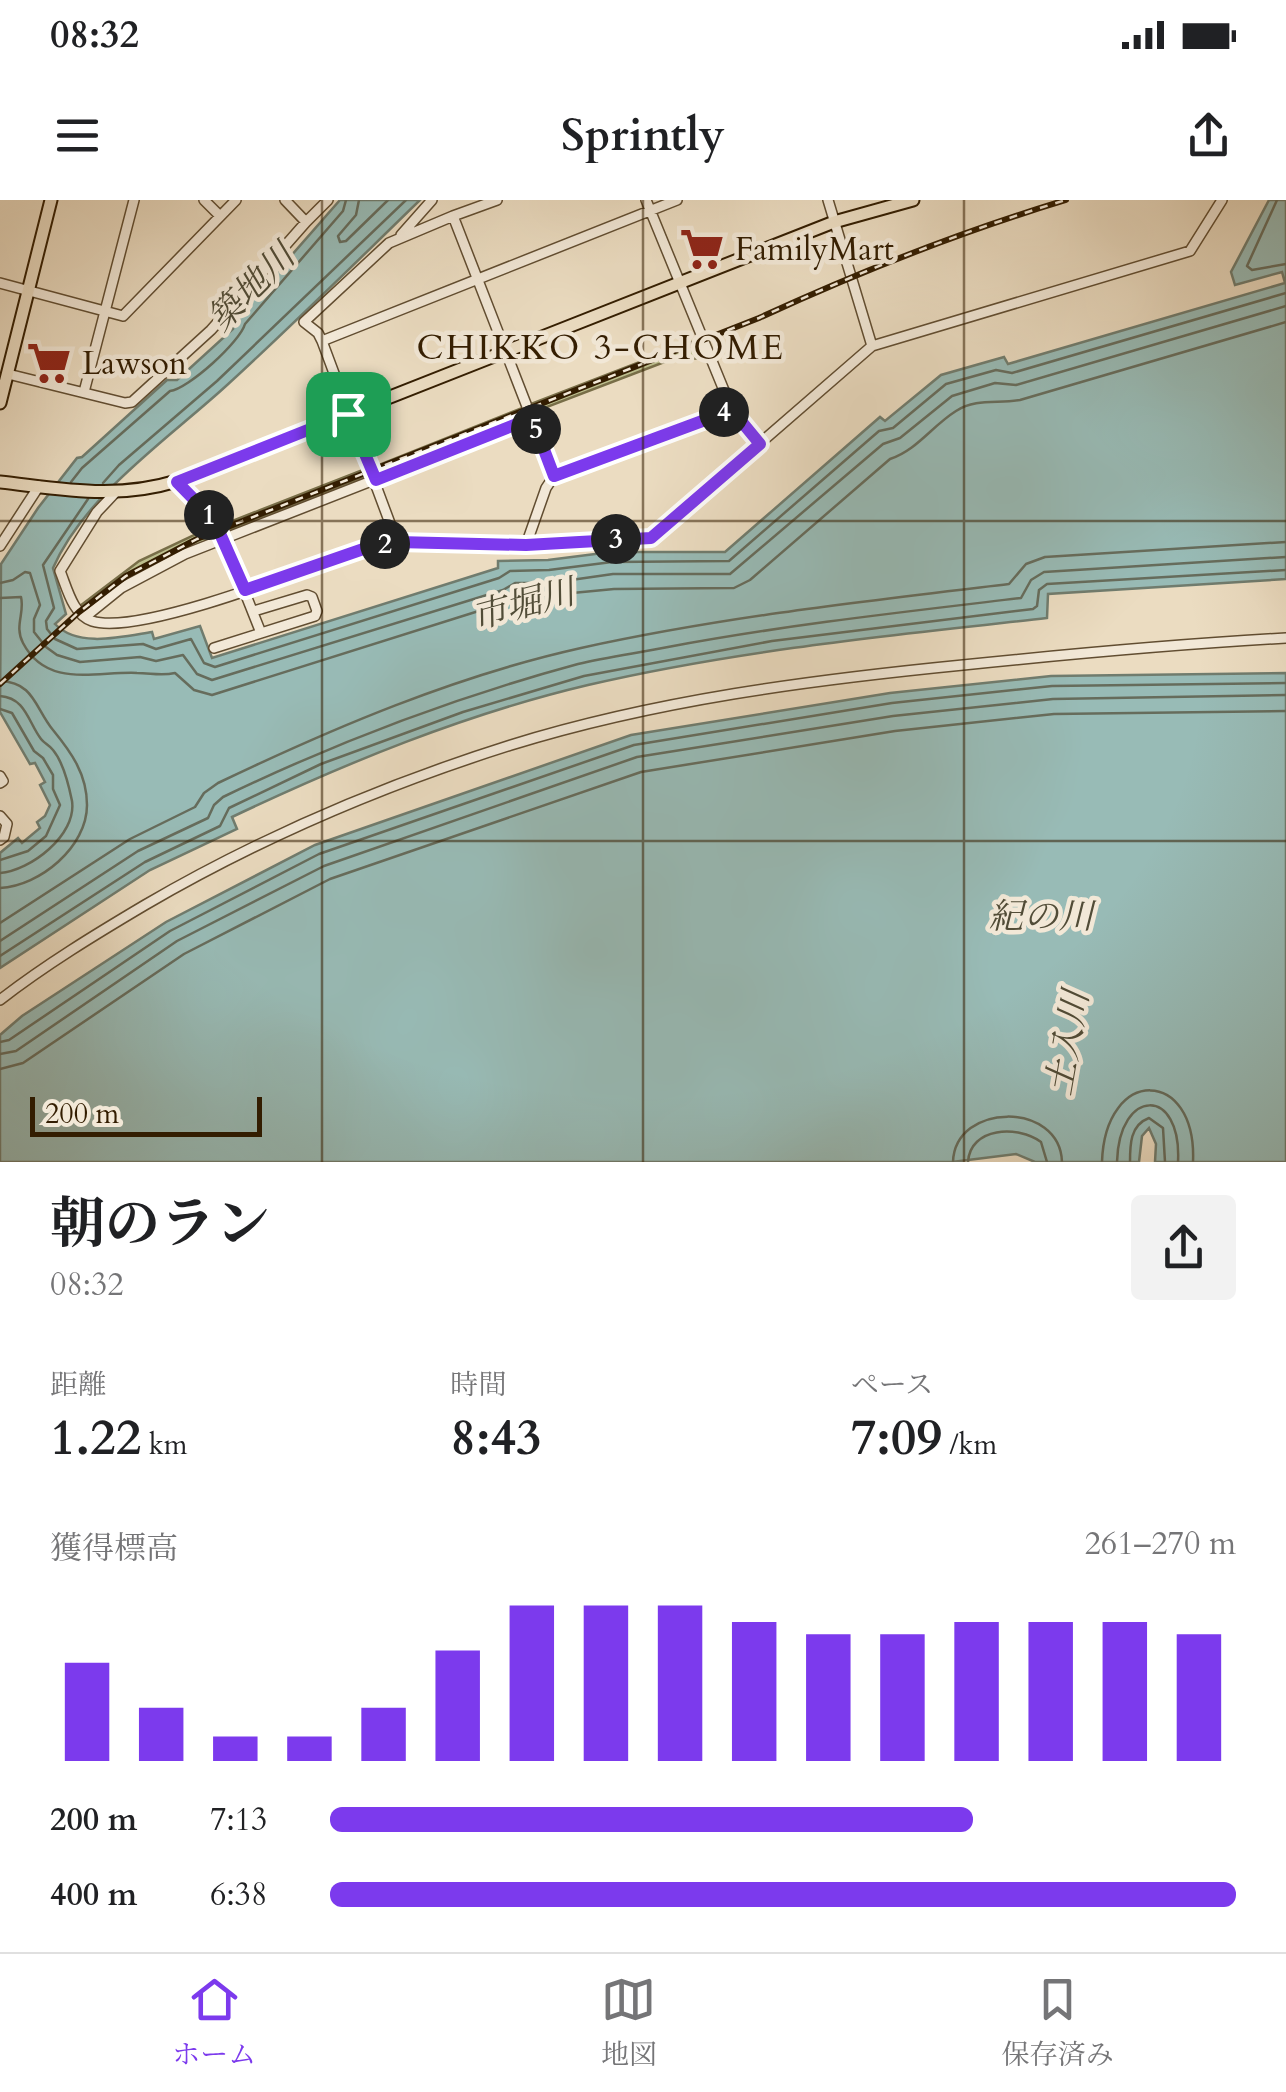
<!DOCTYPE html>
<html lang="ja">
<head>
<meta charset="utf-8">
<style>
	body { margin:0; font-family:Cardo,"Noto Serif JP",serif; background:#f2f2f2; color:#202124; height:100vh; display:flex; flex-direction:column; font-size:38px; white-space:nowrap }
	* { box-sizing:border-box; margin:0 }
	p { font-size:32px; color:#757577 }
	.icon { flex:none; width:55px; height:55px; fill:none; stroke:currentColor; stroke-width:2; stroke-linecap:round; stroke-linejoin:round }
	.map { position:relative; height:962px; overflow:hidden }
	.drawer { display:flex; flex-direction:column; background:#fff; flex:1 }
	.drawer>* { flex:none }
	.scale { position:absolute; left:30px; bottom:25px; width:232px; box-sizing:border-box; padding-left:10px; border:5px solid #331d01; border-top:0; font-size:28px; line-height:35px; white-space:nowrap; color:#331d01; -webkit-text-stroke:8px #f2e8d7; paint-order:stroke }
	.pin { position:absolute; display:grid; place-items:center; width:85px; height:85px; color:#fff; margin:-42px; border-radius:20px; box-shadow:0 5px 15px #0006 }
	.km { position:absolute; width:50px; height:50px; margin:-25px; border-radius:50%; background:#222; color:#fff; font-size:28px; line-height:50px; text-align:center }
	.round { display:grid; place-items:center; flex:none; width:105px; height:105px; border-radius:10px; background:#f2f2f2 }
	.overview { display:flex; align-items:center; justify-content:space-between; height:170px; padding:0 50px }
	h1 { font-size:55px; font-weight:700; line-height:75px }
	.stats { display:grid; grid-template-columns:repeat(3,1fr); gap:15px; height:170px; padding:10px 50px }
	.stats div { display:grid; align-content:center }
	.stats b { font-size:50px; font-weight:700 }
	.stats small { font-size:28px; font-weight:400 }
	.stats p { font-size:28px }
	.chart { height:280px; padding:20px 50px }
	.chart p { display:flex; justify-content:space-between }
	.chart svg { width:100%; height:180px; margin-top:10px; stroke:#7c3aed; stroke-width:6 }
	ul { padding:0 50px; list-style:none; font-size:32px }
	li { display:grid; grid-template-columns:160px 120px 1fr; align-items:center; height:75px }
	li i { height:25px; border-radius:12px; background:#7c3aed }
	.status { display:flex; justify-content:space-between; align-items:center; height:70px; padding:0 50px; background:#fff; direction:ltr }
	.status svg { height:28px; fill:currentColor }
	header { display:flex; justify-content:space-between; align-items:center; height:130px; padding:0 50px; background:#fff; font-size:45px; font-weight:700 }
	.tab-bar { display:flex; justify-content:space-around; align-items:center; height:140px; border-top:2px solid #e0e0e0; background:#fff; font-size:28px; color:#757577 }
	.tab-bar a { display:grid; justify-items:center; gap:5px }
	.tab-bar .active { color:#7c3aed }
	.map>svg:first-child { display:block }
	.green { fill:#bdbf8e; stroke:#786e48; stroke-width:2.5 }
	.water { fill:#98bbb6; stroke:#707c6e; stroke-width:2.5 }
	.lines { fill:none; stroke-linecap:round; stroke-linejoin:round }
	.shore { stroke:#666c5c; stroke-width:2.5 }
	.minor-casing { stroke:#614d31; stroke-width:12 }
	.major-casing { stroke:#331d01; stroke-width:15 }
	.minor { stroke:#f2e8d7; stroke-width:9 }
	.major { stroke:#ebdcc1; stroke-width:11 }
	.rail-casing { stroke:#331d01; stroke-width:6 }
	.rail { stroke:#f2e8d7; stroke-width:2.5; stroke-dasharray:8; stroke-linecap:butt }
	.route-casing { stroke:#fff; stroke-width:20 }
	.route { stroke:#7c3aed; stroke-width:12 }
	.grid { fill:none; stroke:#331d01; stroke-width:2.5; stroke-opacity:0.55 }
	.labels { text-anchor:middle; stroke-width:9; stroke-linejoin:round; paint-order:stroke }
	.poi-label { font-size:32px; fill:#331d01; stroke:#f2e8d7; text-anchor:start }
	.water-label { font-size:35px; font-style:italic; fill:#514c37; stroke:#f2e8d7 }
	.neighbourhood-label { font-size:35px; letter-spacing:2.5px; fill:#331d01; stroke:#f2e8d7 }
</style>
</head>
<body>
<div class="status"><b>08:32</b><svg viewBox="0 0 49 12"><path d="M0 12V9h3v3zM5 12V6h3v6zM10 12V3h3v9zM15 12V0h3v12zM26 1h20v11H26zM47 4h2v5h-2z"/></svg></div>
<header><svg class="icon" aria-label="menu" viewBox="0 0 24 24"><path d="M4 6h16M4 12h16M4 18h16"/></svg>Sprintly<svg class="icon" aria-label="share" viewBox="0 0 24 24"><path d="M12 15V3M7 8l5-5 5 5M5 13v7h14v-7"/></svg></header>
<div class="map">
<svg width="1286" height="962" viewBox="0 0 1286 962">
	<rect width="100%" height="100%" fill="#ebdcc1"/>
	<filter id="stains"><feTurbulence type="fractalNoise" baseFrequency=".002" numOctaves="4"/><feColorMatrix values="0 0 0 0 .2 0 0 0 0 .09 0 0 0 0 .02 0 0 0 .5 -.17"/></filter>
	<radialGradient id="worn" r=".72"><stop offset=".6" stop-color="#630" stop-opacity="0"/><stop offset="1" stop-color="#630" stop-opacity=".3"/></radialGradient>
	<!-- green -->
	<path class="green" d="M697 140 702 154 700 158 667 161 534 212 531 204Z
		M522 208 525 214 376 272 374 267Z
		M365 269 368 276 227 331 222 325Z
		M213 326 219 336 149 367 86 413 80 406 139 361Z"/>
	<!-- water -->
	<path class="water" d="M340 0H420C356 62 292 126 226 186 168 239 85 295 53 368L66 414 55 424C78 448 121 437 152 432L154 439 200 426 212 458 498 368V361L548 360 611 352H725L880 217 885 221 941 175 1004 157 1008 164 1285 83 1282 72 1235 85 1231 72 1269 0H1286V379L1048 394 1047 418C894 435 739 450 588 485 465 514 346 563 232 617L237 629 150 670 0 768V653L18 638 22 643 40 628 37 622 45 616 50 605 40 585 45 582 35 563 30 564 0 512 1 364 38 308 77 258 82 257 167 180H177L233 129V122Z
		M1286 473V962H1155L1156 944 1149 928 1142 936 1139 962H1035L1016 954 952 962H0V835L22 816 166 722 315 645 631 535 890 493 1051 476Z"/>
	<g class="lines">
		<!-- shore -->
		<path class="shore" d="M359 0 356 15 338 36 340 42 346 41 388 0
			M1277 0 1247 66 1252 70 1286 64
			M71 282 82 268 170 191C188 189 240 142 245 124L343 11 346 0
			M103 283 119 265 217 181 406 0
			M88 299 43 365 54 408 46 421 47 429 55 439 77 449 143 444 156 449 191 439 204 463 215 467 499 378 510 371 549 370 612 362 729 361 879 231 893 228 946 184 996 170 1012 173 1286 93
			M0 383 13 380 25 372 30 373 40 405 34 419V432L46 447 57 455 80 462 140 457 156 461 183 455 197 474 212 480 503 390 515 383H550L613 374H730L883 244 900 238 952 196 995 183 1016 185 1286 106
			M0 398 21 397C25 413 14 426 23 443 47 489 97 471 137 473 151 473 161 476 175 473L194 490 212 495 520 398 614 389 734 388 750 380 890 259C917 250 932 226 956 211 976 198 998 204 1020 200L1286 122
			M0 481C34 482 35 508 53 530 71 552 87 574 87 605 87 647 40 686 0 688
			M0 496C26 498 28 522 41 539 45 544 48 544 53 550 63 562 69 586 72 601 77 635 30 671 0 673
			M0 509 12 513 34 551 43 558 53 575V589L60 605 46 636 28 651 0 660
			M0 723 130 639 195 607 204 593 218 583C333 528 455 476 581 448 722 417 866 401 1009 384L1026 364 1045 357 1286 342
			M0 741 138 651 208 618 214 605 223 597C337 542 456 497 578 464 607 457 638 453 668 447 785 425 903 412 1021 398L1031 380 1044 372 1286 357
			M0 756 145 662 220 626 229 608 321 564 463 512 584 476 772 441 1033 409 1037 406 1039 390 1047 384 1286 370
			M0 842 9 840 170 731 319 654 634 545 892 503 1052 486 1286 483
			M0 854 16 851 177 741 324 666 637 557 893 516 1053 499 1286 495
			M0 869 23 863 184 754 330 679 641 572 895 531 1054 514 1286 511
			M953 962C955 902 1060 901 1062 962
			M968 962C970 927 1018 925 1041 942L1047 962
			M1102 962C1105 866 1197 867 1193 962
			M1117 962C1119 887 1182 886 1178 962
			M1130 962C1130 945 1130 925 1149 918L1163 928 1165 962"/>
		<!-- minor casing -->
		<g class="minor-casing">
			<path id="minor" d="M204 0 220 16
				M285 0 306 22 328 0
				M646 0 732 210 759 244
				M828 0 872 146
				M453 16 497 0
				M401 35 432 0
				M0 83 123 116 236 0
				M322 141 318 133 304 122 389 43 453 16 554 276
				M8 174 125 203 132 202 211 130 306 22
				M84 192 134 0
				M177 281 220 330 261 433
				M114 294 97 312 60 371C67 388 73 415 92 421 140 437 319 364 372 345L397 342 526 345 651 338 872 146 1190 51 1222 0
				M397 342 322 141 677 0
				M526 345 546 288 554 276 732 210
				M0 346 39 286
				M85 417 121 388 185 354 532 218
				M214 448 315 416 317 411 312 397 307 395 254 411
				M0 576 3 581 0 583
				M0 616 7 624 4 637 0 640
				M0 800C45 765 96 734 145 705 260 638 384 585 511 545 656 500 811 480 963 465 1070 454 1178 444 1286 438"/>
		</g>
		<!-- major casing -->
		<g class="major-casing">
			<path id="major" d="M0 203 51 0
				M0 282C63 289 115 300 177 281L834 22 913 0"/>
		</g>
		<!-- minor -->
		<use href="#minor" class="minor"/>
		<!-- major -->
		<use href="#major" class="major"/>
		<!-- rail casing -->
		<g class="rail-casing">
			<path id="rail" d="M0 484 79 412 126 376 197 339 759 118C859 72 960 32 1066 0"/>
		</g>
		<!-- rail -->
		<use href="#rail" class="rail"/>
	</g>
	<g class="lines">
		<!-- route casing -->
		<g class="route-casing">
			<path id="route" d="M732 210 760 244 651 338 526 345 397 342 372 346 245 390 214 320 177 282 348 214 376 280 532 218 554 276Z"/>
		</g>
		<!-- route -->
		<use href="#route" class="route"/>
	</g>
	<!-- grid -->
	<path class="grid" d="M322 0V962M643 0V962M964 0V962M0 321H1286M0 641H1286"/>
	<!-- icons -->
	<defs>
		<g id="supermarket-bare" transform="scale(3.45)"><path d="M-6-5.5h2.5l.6 2H6L4.5 2H-2.5L-4.4-4H-6ZM-1.5 3.2a1.3 1.3 0 1 0 .1 0ZM3 3.2a1.3 1.3 0 1 0 .1 0Z" fill="#8f2418" stroke="#f2e8d7" stroke-width="2.5" paint-order="stroke"/></g>
	</defs>
	<g fill-rule="evenodd">
		<use href="#supermarket-bare" x="702" y="49"/>
		<use href="#supermarket-bare" x="49" y="163"/>
	</g>
	<g class="labels">
		<!-- poi labels -->
		<g class="poi-label">
			<text x="735" y="60">FamilyMart</text>
			<text x="82" y="174">Lawson</text>
		</g>
		<!-- water labels -->
		<g class="water-label">
			<text transform="translate(251 87) rotate(-45)" y="12">築地川</text>
			<text transform="translate(523 404) rotate(-15)" y="12">市堀川</text>
			<text x="1041" y="728">紀の川</text>
			<text transform="translate(1067 843) rotate(-80)" y="12">土入川</text>
		</g>
		<!-- neighbourhood labels -->
		<g class="neighbourhood-label">
			<text x="601" y="159">CHIKKO 3-CHOME</text>
		</g>
	</g>
	<rect width="100%" height="100%" filter="url(#stains)"/>
	<rect width="100%" height="100%" fill="url(#worn)"/>
</svg>
<div class="scale">200 m</div>
<div class="pin" style="left:348px;top:214px;background:#1e9e55"><svg class="icon" aria-label="arrive" viewBox="0 0 24 24"><path d="M6 21V4h12l-3 4 3 4H6"/></svg></div>
<b class="km" style="left:209px;top:315px">1</b>
<b class="km" style="left:385px;top:344px">2</b>
<b class="km" style="left:616px;top:339px">3</b>
<b class="km" style="left:724px;top:212px">4</b>
<b class="km" style="left:536px;top:229px">5</b>
</div>
<section class="drawer">
<div class="overview"><div><h1>朝のラン</h1><p>08:32</p></div><a class="round"><svg class="icon" aria-label="share" viewBox="0 0 24 24"><path d="M12 15V3M7 8l5-5 5 5M5 13v7h14v-7"/></svg></a></div>
<div class="stats">
<div><p>距離</p><b>1.22<small> km</small></b></div>
<div><p>時間</p><b>8:43</b></div>
<div><p>ペース</p><b>7:09<small> /km</small></b></div>
</div>
<div class="chart"><p><span>獲得標高</span>261–270 m</p>
<svg viewBox="0 0 160 44" preserveAspectRatio="none"><path d="M5 44V20M15 44V31M25 44V38M35 44V38M45 44V31M55 44V17M65 44V6M75 44V6M85 44V6M95 44V10M105 44V13M115 44V13M125 44V10M135 44V10M145 44V10M155 44V13"/></svg>
</div>
<ul>
<li><b>200 m</b>7:13<i style="width:71%"></i></li>
<li><b>400 m</b>6:38<i style="width:100%"></i></li>
</ul>
</section>
<nav class="tab-bar">
<a class="active"><svg class="icon" aria-label="home" viewBox="0 0 24 24"><path d="M3 11l9-7 9 7M6 9v11h12V9"/></svg>ホーム</a>
<a><svg class="icon" aria-label="map" viewBox="0 0 24 24"><path d="M3 6l6-2 6 2 6-2v14l-6 2-6-2-6 2zM9 4v14M15 6v14"/></svg>地図</a>
<a><svg class="icon" aria-label="saved" viewBox="0 0 24 24"><path d="M7 4h10v16l-5-4-5 4z"/></svg>保存済み</a>
</nav>
</body>
</html>
